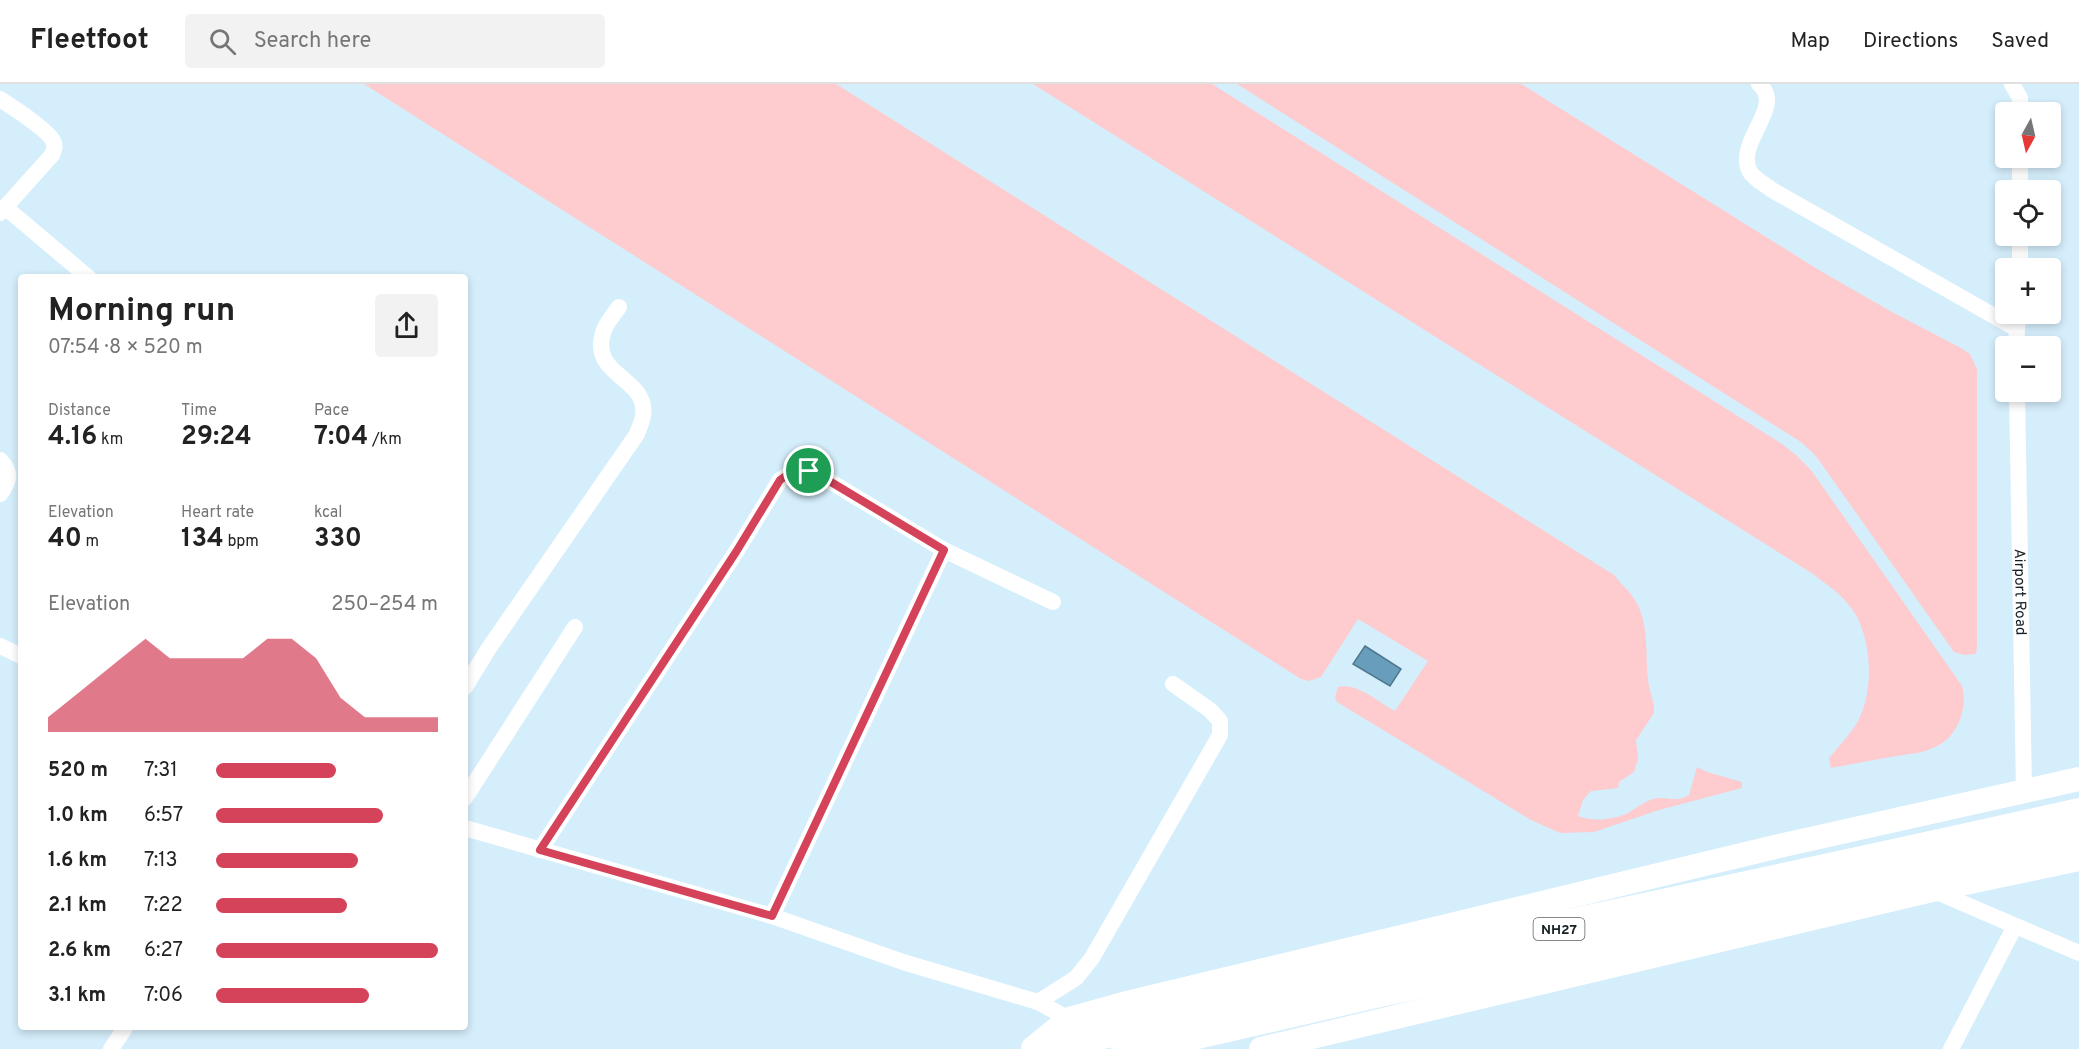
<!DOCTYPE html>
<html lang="en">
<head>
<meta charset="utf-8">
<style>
	body { margin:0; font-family:Overpass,sans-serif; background:#f2f2f2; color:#222; height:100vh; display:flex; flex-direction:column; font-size:22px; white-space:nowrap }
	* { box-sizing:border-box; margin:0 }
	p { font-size:20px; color:#767676 }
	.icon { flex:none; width:33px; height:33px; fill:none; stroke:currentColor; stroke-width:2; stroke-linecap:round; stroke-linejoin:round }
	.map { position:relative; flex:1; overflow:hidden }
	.side { position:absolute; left:18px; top:190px; width:450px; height:756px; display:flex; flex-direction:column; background:#fff; border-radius:6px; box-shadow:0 3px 9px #0003 }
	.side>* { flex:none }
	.needle { width:39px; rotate:188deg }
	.fabs { position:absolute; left:1995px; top:18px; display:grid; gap:12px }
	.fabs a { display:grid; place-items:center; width:66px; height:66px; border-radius:6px; background:#fff; box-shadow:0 3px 9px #0003; font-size:30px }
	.pin { position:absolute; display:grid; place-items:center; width:51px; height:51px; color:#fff; margin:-26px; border:3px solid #fff; border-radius:50%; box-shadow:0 2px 6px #0007 }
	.round { display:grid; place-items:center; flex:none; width:63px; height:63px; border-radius:6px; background:#f2f2f2 }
	.head { display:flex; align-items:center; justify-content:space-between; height:102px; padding:0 30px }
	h1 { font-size:33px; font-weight:700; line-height:45px }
	.stats { display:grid; grid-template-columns:repeat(3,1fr); gap:9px; height:102px; padding:6px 30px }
	.stats div { display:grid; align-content:center }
	.stats b { font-size:26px; font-weight:700 }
	.stats small { font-size:16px; font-weight:400 }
	.stats p { font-size:16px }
	.chart { height:168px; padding:12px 30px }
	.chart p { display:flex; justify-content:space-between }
	.chart svg { width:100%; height:108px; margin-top:6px; fill:#d4435a; opacity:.7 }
	ul { padding:0 30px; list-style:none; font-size:20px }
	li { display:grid; grid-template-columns:96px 72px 1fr; align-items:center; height:45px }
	li i { height:15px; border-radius:8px; background:#d4435a }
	header { display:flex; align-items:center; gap:36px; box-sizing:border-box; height:84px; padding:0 30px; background:#fff; border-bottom:2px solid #e0e0e0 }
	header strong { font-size:28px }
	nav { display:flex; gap:33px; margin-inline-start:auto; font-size:21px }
	.search { width:420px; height:54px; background:#f2f2f2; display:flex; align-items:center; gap:15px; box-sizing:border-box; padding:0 21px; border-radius:6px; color:#767676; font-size:22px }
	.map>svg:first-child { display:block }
	.green { fill:#fecbce }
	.water { fill:#689ebb; stroke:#4f788e; stroke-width:1.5 }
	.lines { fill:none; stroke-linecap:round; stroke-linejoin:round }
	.street { stroke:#fff; stroke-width:16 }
	.secondary { stroke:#fff; stroke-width:24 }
	.highway { stroke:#fff; stroke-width:32 }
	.route-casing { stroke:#fff; stroke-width:12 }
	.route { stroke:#d4435a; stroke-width:8 }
	.labels { text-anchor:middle; stroke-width:4.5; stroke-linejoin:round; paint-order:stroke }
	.shield { fill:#fff; stroke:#5c6266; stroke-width:1.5 }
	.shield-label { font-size:14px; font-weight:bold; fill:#161f24 }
	.street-label { font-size:15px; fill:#161f24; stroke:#fff }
</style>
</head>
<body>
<header>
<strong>Fleetfoot</strong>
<div class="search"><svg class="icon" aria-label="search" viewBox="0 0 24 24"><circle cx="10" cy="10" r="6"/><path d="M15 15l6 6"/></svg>Search here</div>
<nav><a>Map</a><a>Directions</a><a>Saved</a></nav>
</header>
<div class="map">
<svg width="2079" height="965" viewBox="0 0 2079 965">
	<rect width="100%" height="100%" fill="#d5eefc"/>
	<!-- green -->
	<path class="green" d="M364 0H836L1614 491C1620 499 1627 505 1633 513 1650 537 1645 569 1648 596 1649 606 1655 620 1654 629L1636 656 1638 675 1634 688 1619 698 1618 704 1591 707 1583 716 1578 732C1592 738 1613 736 1628 729 1636 724 1644 718 1653 715 1668 711 1675 720 1689 711L1697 683 1707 688 1742 698V704L1659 726 1594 748 1560 749 1531 736 1337 618 1335 613 1338 603C1357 598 1378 618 1395 627L1428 577 1358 535 1321 593 1309 597 1301 595Z
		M1033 0H1212L1782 360 1796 371 1811 386 1962 602C1968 623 1958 652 1937 662 1925 669 1910 670 1896 672 1874 676 1853 680 1831 684L1829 674C1838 663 1848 653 1855 642 1876 610 1873 548 1848 520 1839 508 1824 499 1813 490Z
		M1237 0H1521L1819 186 1890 227 1961 264 1970 270 1977 285V562L1976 570 1964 571 1954 568 1816 372 1801 358Z"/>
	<!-- water -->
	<path class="water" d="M1365 562 1401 585 1390 602 1353 580Z"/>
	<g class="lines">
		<!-- street -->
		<g class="street">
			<path d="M1759 0C1786 23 1734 58 1750 88 1754 95 1766 101 1772 106L2017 245"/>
			<path d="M2012 0 2020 14V28"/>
			<path d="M0 15C12 23 48 46 53 57 56 62 54 66 52 71L0 129"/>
			<path d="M2020 74V106"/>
			<path d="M5 123 89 194"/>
			<path d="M2020 152V184"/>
			<path d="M2016 262 2018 230"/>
			<path id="s1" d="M2017 308 2024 707"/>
			<path d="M0 376C12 388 10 397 0 410"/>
			<path d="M0 562 21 572"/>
			<path d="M465 603 489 564 637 350C639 344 642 338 643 332 649 292 587 293 604 246 607 238 614 230 619 223"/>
			<path d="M465 714 575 543"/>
			<path d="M465 744 772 832 903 878 1038 918 1069 935"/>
			<path d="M540 766 736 468 780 396 796 385 809 387 826 395 944 466 1053 518"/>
			<path d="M1932 806 2079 869"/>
			<path d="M772 832 944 466"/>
			<path d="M1038 918 1076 894 1092 874 1220 651V637L1210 626 1173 600"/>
			<path d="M111 965 125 944"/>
			<path d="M1951 965 2015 842"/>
		</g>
		<!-- secondary -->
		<path class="secondary" d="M1033 964 1069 935 1123 920 1775 763 2079 695
			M1261 965 1932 806 2079 775"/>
		<!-- highway -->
		<path class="highway" d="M1040 965C1384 875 1733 809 2079 730
			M1127 965 1380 907 1632 855 2079 753"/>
	</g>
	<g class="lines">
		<!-- route casing -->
		<g class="route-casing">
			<path id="route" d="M796 385 809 387 826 395 944 466 772 832 540 766 736 468 780 396Z"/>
		</g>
		<!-- route -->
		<use href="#route" class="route"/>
	</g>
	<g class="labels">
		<!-- shield labels -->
		<rect class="shield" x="1533.5" y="834" width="51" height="22" rx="4.5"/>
		<g class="shield-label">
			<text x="1559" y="850">NH27</text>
		</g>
		<!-- street labels -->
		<g class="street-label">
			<text dy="5" stroke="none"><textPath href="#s1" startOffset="200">Airport Road</textPath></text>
		</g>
	</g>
</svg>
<div class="fabs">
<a><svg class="needle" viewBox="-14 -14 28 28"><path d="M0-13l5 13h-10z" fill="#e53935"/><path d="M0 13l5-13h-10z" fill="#767676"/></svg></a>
<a><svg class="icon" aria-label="locate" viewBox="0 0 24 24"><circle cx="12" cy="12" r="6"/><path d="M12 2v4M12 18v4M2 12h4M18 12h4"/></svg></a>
<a>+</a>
<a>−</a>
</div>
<div class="pin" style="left:809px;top:387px;background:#1e9e55"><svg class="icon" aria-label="arrive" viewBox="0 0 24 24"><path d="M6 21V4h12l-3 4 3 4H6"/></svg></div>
<section class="side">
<div class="head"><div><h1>Morning run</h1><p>07:54 · 8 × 520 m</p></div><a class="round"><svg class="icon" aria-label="share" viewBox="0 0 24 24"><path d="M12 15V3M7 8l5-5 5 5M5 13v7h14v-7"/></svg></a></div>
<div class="stats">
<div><p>Distance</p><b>4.16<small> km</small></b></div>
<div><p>Time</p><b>29:24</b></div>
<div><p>Pace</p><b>7:04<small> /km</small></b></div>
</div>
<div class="stats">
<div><p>Elevation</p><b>40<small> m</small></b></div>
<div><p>Heart rate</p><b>134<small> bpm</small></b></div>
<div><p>kcal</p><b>330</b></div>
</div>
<div class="chart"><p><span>Elevation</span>250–254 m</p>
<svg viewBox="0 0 160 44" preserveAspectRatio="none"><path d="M0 44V38L10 30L20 22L30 14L40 6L50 14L60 14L70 14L80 14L90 6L100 6L110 14L120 30L130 38L140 38L150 38L160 38V44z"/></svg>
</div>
<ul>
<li><b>520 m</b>7:31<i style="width:54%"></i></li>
<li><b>1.0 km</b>6:57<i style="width:75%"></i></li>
<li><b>1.6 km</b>7:13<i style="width:64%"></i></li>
<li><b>2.1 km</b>7:22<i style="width:59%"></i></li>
<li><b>2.6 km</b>6:27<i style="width:100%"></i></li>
<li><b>3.1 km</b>7:06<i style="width:69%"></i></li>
</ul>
</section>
</div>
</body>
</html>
